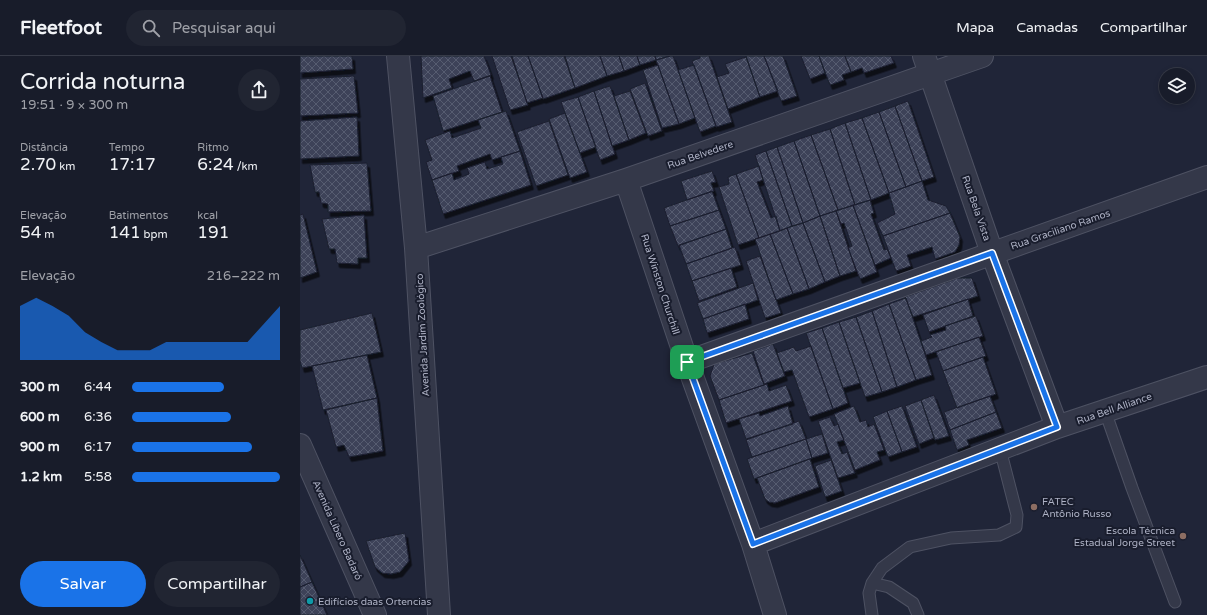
<!DOCTYPE html>
<html lang="pt">
<head>
<meta charset="utf-8">
<style>
	body { margin:0; font-family:"Varela Round",sans-serif; background:#212532; color:#f1f3f6; height:100vh; display:flex; flex-direction:column; font-size:15px; white-space:nowrap }
	* { box-sizing:border-box; margin:0 }
	p { font-size:13px; color:#9fa1a8 }
	.icon { flex:none; width:22px; height:22px; fill:none; stroke:currentColor; stroke-width:2; stroke-linecap:round; stroke-linejoin:round }
	.map { position:relative; flex:1; overflow:hidden }
	.sheet { display:flex; flex-direction:column; background:#181c2a; width:300px }
	.sheet>* { flex:none }
	.buttons { position:absolute; left:859px; top:12px; display:grid; gap:8px }
	.buttons a { display:grid; place-items:center; width:36px; height:36px; border-radius:50%; background:#181c2a; box-shadow:0 2px 6px #0003,0 0 0 1px #363a47; font-size:20px }
	.pin { position:absolute; display:grid; place-items:center; width:34px; height:34px; color:#fff; margin:-17px; border-radius:8px; box-shadow:0 2px 6px #0006 }
	.round { display:grid; place-items:center; flex:none; width:42px; height:42px; border-radius:21px; background:#212532 }
	.headline { display:flex; align-items:center; justify-content:space-between; height:68px; padding:0 20px }
	h1 { font-size:22px; font-weight:600; line-height:30px }
	.metrics { display:grid; grid-template-columns:repeat(3,1fr); gap:6px; height:68px; padding:4px 20px }
	.metrics div { display:grid; align-content:center }
	.metrics b { font-size:17px; font-weight:600 }
	.metrics small { font-size:11px; font-weight:400 }
	.metrics p { font-size:11px }
	.chart { height:112px; padding:8px 20px }
	.chart p { display:flex; justify-content:space-between }
	.chart svg { width:100%; height:72px; margin-top:4px; fill:#1a73e8; opacity:.7 }
	.primary-button { display:flex; gap:8px; margin-top:auto; padding:8px 20px }
	.primary-button a { flex:1; height:46px; border-radius:24px; background:#1a73e8; color:#fff; font-size:16px; font-weight:600; line-height:46px; text-align:center }
	.primary-button a+a { background:#212532; color:#f1f3f6 }
	ul { padding:0 20px; list-style:none; font-size:13px }
	li { display:grid; grid-template-columns:64px 48px 1fr; align-items:center; height:30px }
	li i { height:10px; border-radius:5px; background:#1a73e8 }
	header { display:flex; align-items:center; gap:24px; box-sizing:border-box; height:56px; padding:0 20px; background:#181c2a; border-bottom:1px solid #363a47 }
	header strong { font-size:19px }
	nav { display:flex; gap:22px; margin-inline-start:auto; font-size:14px }
	.search { width:280px; height:36px; background:#212532; display:flex; align-items:center; gap:10px; box-sizing:border-box; padding:0 14px; border-radius:22px; color:#9fa1a8; font-size:15px }
	main { display:flex; flex:1; min-height:0 }
	.map>svg:first-child { display:block }
	.building { fill:url(#building-cross-hatch); stroke:#1b1f2f; filter:url(#shadow) }
	.lines { fill:none; stroke-linecap:round; stroke-linejoin:round }
	.service-casing { stroke:#4e5263; stroke-width:13 }
	.minor-casing { stroke:#4e5263; stroke-width:24 }
	.tertiary-casing { stroke:#4e5263; stroke-width:24 }
	.service { stroke:#343849; stroke-width:11 }
	.minor { stroke:#343849; stroke-width:22 }
	.tertiary { stroke:#343849; stroke-width:22 }
	.route-casing { stroke:#fff; stroke-width:8 }
	.route { stroke:#1a73e8; stroke-width:5 }
	.education-dot { fill:#8d6e63; stroke:#191d2d; stroke-width:1.5 }
	.culture-dot { fill:#0f9aa8; stroke:#191d2d; stroke-width:1.5 }
	.labels { text-anchor:middle; stroke-width:4; stroke-linejoin:round; paint-order:stroke }
	.street-label { font-size:10px; fill:#aeb2c5; stroke:#191d2d }
	.poi-label { font-size:10px; fill:#aeb2c5; stroke:#191d2d; text-anchor:start }
</style>
</head>
<body>
<header>
<strong>Fleetfoot</strong>
<div class="search"><svg class="icon" aria-label="search" viewBox="0 0 24 24"><circle cx="10" cy="10" r="6"/><path d="M15 15l6 6"/></svg>Pesquisar aqui</div>
<nav><a>Mapa</a><a>Camadas</a><a>Compartilhar</a></nav>
</header>
<main>
<section class="sheet">
<div class="headline"><div><h1>Corrida noturna</h1><p>19:51 · 9 × 300 m</p></div><a class="round"><svg class="icon" aria-label="share" viewBox="0 0 24 24"><path d="M12 15V3M7 8l5-5 5 5M5 13v7h14v-7"/></svg></a></div>
<div class="metrics">
<div><p>Distância</p><b>2.70<small> km</small></b></div>
<div><p>Tempo</p><b>17:17</b></div>
<div><p>Ritmo</p><b>6:24<small> /km</small></b></div>
</div>
<div class="metrics">
<div><p>Elevação</p><b>54<small> m</small></b></div>
<div><p>Batimentos</p><b>141<small> bpm</small></b></div>
<div><p>kcal</p><b>191</b></div>
</div>
<div class="chart"><p><span>Elevação</span>216–222 m</p>
<svg viewBox="0 0 160 44" preserveAspectRatio="none"><path d="M0 44V11L10 6L20 11L30 17L40 27L50 33L60 38L70 38L80 38L90 33L100 33L110 33L120 33L130 33L140 33L150 22L160 11V44z"/></svg>
</div>
<ul>
<li><b>300 m</b>6:44<i style="width:62%"></i></li>
<li><b>600 m</b>6:36<i style="width:67%"></i></li>
<li><b>900 m</b>6:17<i style="width:81%"></i></li>
<li><b>1.2 km</b>5:58<i style="width:100%"></i></li>
</ul>
<div class="primary-button"><a>Salvar</a><a>Compartilhar</a></div>
</section>
<div class="map">
<svg width="907" height="559" viewBox="0 0 907 559">
	<defs>
		<pattern id="building-cross-hatch" width="8" height="8" patternUnits="userSpaceOnUse"><rect width="8" height="8" fill="#3c4259"/><path d="M0 0l8 8M0 8l8-8" fill="none" stroke="#565b6f"/></pattern>
		<filter id="shadow"><feDropShadow dx="2.5" dy="4.5" stdDeviation="0" flood-color="#0009"/></filter>
	</defs>
	<rect width="100%" height="100%" fill="#202538"/>
	<!-- building -->
	<path class="building" d="M0 0H52L53 13 0 17Z
		M121 0H184L191 19 174 25 170 15 149 23 152 32 123 42Z
		M192 0H211L228 49 210 54Z
		M212 0H228L243 42 227 47Z
		M228 0H264L275 32 243 43Z
		M265 0H300L307 20 275 32Z
		M300 0H319L324 15 307 20Z
		M319 0H337L340 9 324 15Z
		M337 0H355L356 4 340 9Z
		M355 0H370L356 4Z
		M370 0H373L395 62 379 68 356 4Z
		M400 0H409L432 66 416 71V70L392 5 400 2Z
		M446 0H464L478 35 460 41Z
		M464 0H483L497 40 481 45Z
		M501 0H519L525 17 510 23Z
		M519 0H545L551 16 542 19 544 24 530 29Z
		M545 0H591L594 7 564 17 562 12 551 16Z
		M446 1 460 41 428 53 417 21 429 17 425 8Z
		M358 9 379 68 362 72 343 14Z
		M394 9 416 70 400 76 378 14Z
		M54 20 58 57 0 60V23Z
		M190 20 202 56 143 75 133 40Z
		M345 27 362 75 348 80 330 33Z
		M310 30 329 84 312 90 294 35Z
		M294 35 315 98 300 104 278 41Z
		M330 35 346 77 329 84 314 40Z
		M278 41 296 91 280 97 261 46Z
		M608 45 634 121 622 125 595 50Z
		M595 50 622 125 606 131 579 56Z
		M206 55 220 95 192 104 190 98 157 110 159 115 132 124 126 106 132 104 125 84 150 75 152 82 181 72 178 64Z
		M579 56 606 131 589 137 562 62Z
		M265 57 287 116 270 122 249 63Z
		M57 61 59 100 0 103V65Z
		M562 62 589 137 571 144 545 67Z
		M249 65 268 119 236 130 217 76Z
		M545 67 571 144 555 149 530 73Z
		M530 73 555 149 538 154 511 79Z
		M511 79 538 154 520 160 494 85Z
		M494 85 520 160 503 167 477 91Z
		M477 91 503 167 492 170 466 95Z
		M220 95 231 129 143 158 132 124 152 117 154 124 169 118 167 112 185 106 187 113 203 108 201 101Z
		M466 95 492 170 480 175 455 99Z
		M67 107 71 155 28 156V148L21 147 19 136H15L10 109Z
		M459 110 463 124 457 126 471 162 476 160 480 175 459 182 436 118Z
		M412 115 416 126 411 127 414 135 387 144 381 125Z
		M436 118 459 182 438 189 419 131 429 128 428 121Z
		M622 125 628 144 646 150 650 157 583 180 577 167 595 158 589 137Z
		M412 135 419 154 370 170 364 152Z
		M570 144 574 157 571 158 584 194 587 193 591 202 575 209 553 149Z
		M553 149 577 216 560 223 548 192 552 190 544 167 541 168 536 155Z
		M419 154 426 173 378 190 370 170Z
		M536 155 556 215 540 220 520 160Z
		M650 157 660 181 659 189 655 196 635 203 632 191 607 199 611 210 596 215 583 180Z
		M3 158 17 216 0 222V159Z
		M64 159 67 202H58V208L37 207 35 193H29L22 163Z
		M520 160 540 220 525 226 503 167Z
		M503 167 525 226 509 233 487 172Z
		M487 172 509 233 493 238 470 178Z
		M426 173 432 192 386 208 379 189Z
		M470 178 493 238 476 244 455 183Z
		M435 191 441 209 392 225 386 208Z
		M460 200 481 257 465 262 446 205Z
		M431 212 437 231 399 245 392 225Z
		M658 222H672L678 240 613 261 605 241Z
		M453 227 458 244 403 263 397 247Z
		M606 242 632 319 616 324 589 248Z
		M668 243 673 260 629 276 623 259Z
		M445 248 449 263 407 277 403 263Z
		M589 248 616 324 597 331 572 255Z
		M572 255 597 331 582 336 556 261Z
		M72 257 81 296 2 312 0 305V274Z
		M676 260 683 280 626 299 621 285 632 281 630 279 646 274 645 270Z
		M556 261 582 336 565 341 539 266Z
		M539 266 560 327 543 332 522 272Z
		M522 272 548 347 533 353 506 277Z
		M679 281 686 300 643 315 636 296Z
		M473 288 485 320 464 328 453 295Z
		M511 290 533 353 509 361 492 314 484 316 477 297 494 291 496 295Z
		M452 297 464 329 419 344 410 320 414 308Z
		M67 299 77 342 23 354 12 310Z
		M683 301 696 338 657 352 643 315Z
		M467 328 469 335 486 329 492 345 426 367 419 344Z
		M634 339 649 380 635 384 621 344Z
		M690 340 696 356 650 374 644 356Z
		M77 342 83 395 49 401 44 389 36 391 26 354Z
		M621 344 634 382 619 388 605 350Z
		M488 350 493 368 446 383 439 363 459 357 460 360Z
		M554 350 560 366 566 364 568 371 574 368 584 394 577 396 580 404 555 414 534 358Z
		M602 350 617 391 602 396 587 355Z
		M587 355 602 396 588 401 573 361Z
		M696 356 702 372 667 384 669 389 657 394 650 374Z
		M530 361 534 370 538 368 544 384 537 386 542 398 547 396 555 417 538 422 518 365Z
		M499 365 506 383 452 401 446 384Z
		M522 378 528 397 512 402 506 383Z
		M506 383 512 402 454 423 447 403Z
		M510 403 519 431 475 447 469 446 465 443 457 422Z
		M531 404 542 435 525 441 515 410Z
		M105 477 109 505 100 516 91 518 82 517 75 511 66 485Z
		M0 499 12 526 0 531Z
		M12 526 27 559H0V531Z"/>
	<g class="lines">
		<!-- service casing -->
		<g class="service-casing">
			<path id="service" d="M805 355 832 432 875 546
				M572 527 589 531 613 547 618 559
				M572 559 569 537 572 527 582 512 610 491 651 482 699 479 716 471 717 459 700 393"/>
		</g>
		<!-- minor casing -->
		<g class="minor-casing">
			<path id="minor" d="M98 0 116 192 139 559
				M624 0 692 197 757 371
				M326 124 387 306 453 488 475 559
				M116 192 326 124 682 0
				M387 306 907 121
				M453 488 757 371 907 321"/>
		</g>
		<!-- tertiary casing -->
		<g class="tertiary-casing">
			<path id="tertiary" d="M0 389 75 559"/>
		</g>
		<!-- service -->
		<use href="#service" class="service"/>
		<!-- minor -->
		<use href="#minor" class="minor"/>
		<!-- tertiary -->
		<use href="#tertiary" class="tertiary"/>
	</g>
	<g class="lines">
		<!-- route casing -->
		<g class="route-casing">
			<path id="route" d="M692 197 757 371 453 488 387 306Z"/>
		</g>
		<!-- route -->
		<use href="#route" class="route"/>
	</g>
	<!-- markers -->
	<g class="education-dot">
		<circle cx="734" cy="451" r="4"/>
		<circle cx="883" cy="480" r="4"/>
	</g>
	<circle class="culture-dot" cx="10" cy="545" r="4"/>
	<g class="labels">
		<!-- street labels -->
		<g class="street-label">
			<text transform="translate(400 98) rotate(-19)" y="4">Rua Belvedere</text>
			<text transform="translate(677 152) rotate(71)" y="4">Rua Bela Vista</text>
			<text transform="translate(760 173) rotate(-19)" y="4">Rua Graciliano Ramos</text>
			<text transform="translate(361 228) rotate(72)" y="4">Rua Winston Churchill</text>
			<text transform="translate(122 279) rotate(-93)" y="4">Avenida Jardim Zoológico</text>
			<text transform="translate(814 352) rotate(-19)" y="4">Rua Bell Alliance</text>
			<text transform="translate(38 474) rotate(66)" y="4">Avenida Líbero Badaró</text>
		</g>
		<!-- poi labels -->
		<g class="poi-label">
			<text x="742" y="449">FATEC<tspan x="742" dy="12">Antônio Russo</tspan></text>
			<text x="875" y="478" text-anchor="end">Escola Técnica<tspan x="875" dy="12">Estadual Jorge Street</tspan></text>
			<text x="18" y="549">Edifícios daas Ortencias</text>
		</g>
	</g>
</svg>
<div class="buttons">
<a><svg class="icon" aria-label="layers" viewBox="0 0 24 24"><path d="M12 4l9 5-9 5-9-5zM3 14l9 5 9-5"/></svg></a>
</div>
<div class="pin" style="left:387px;top:306px;background:#1e9e55"><svg class="icon" aria-label="arrive" viewBox="0 0 24 24"><path d="M6 21V4h12l-3 4 3 4H6"/></svg></div>
</div>
</main>
</body>
</html>
